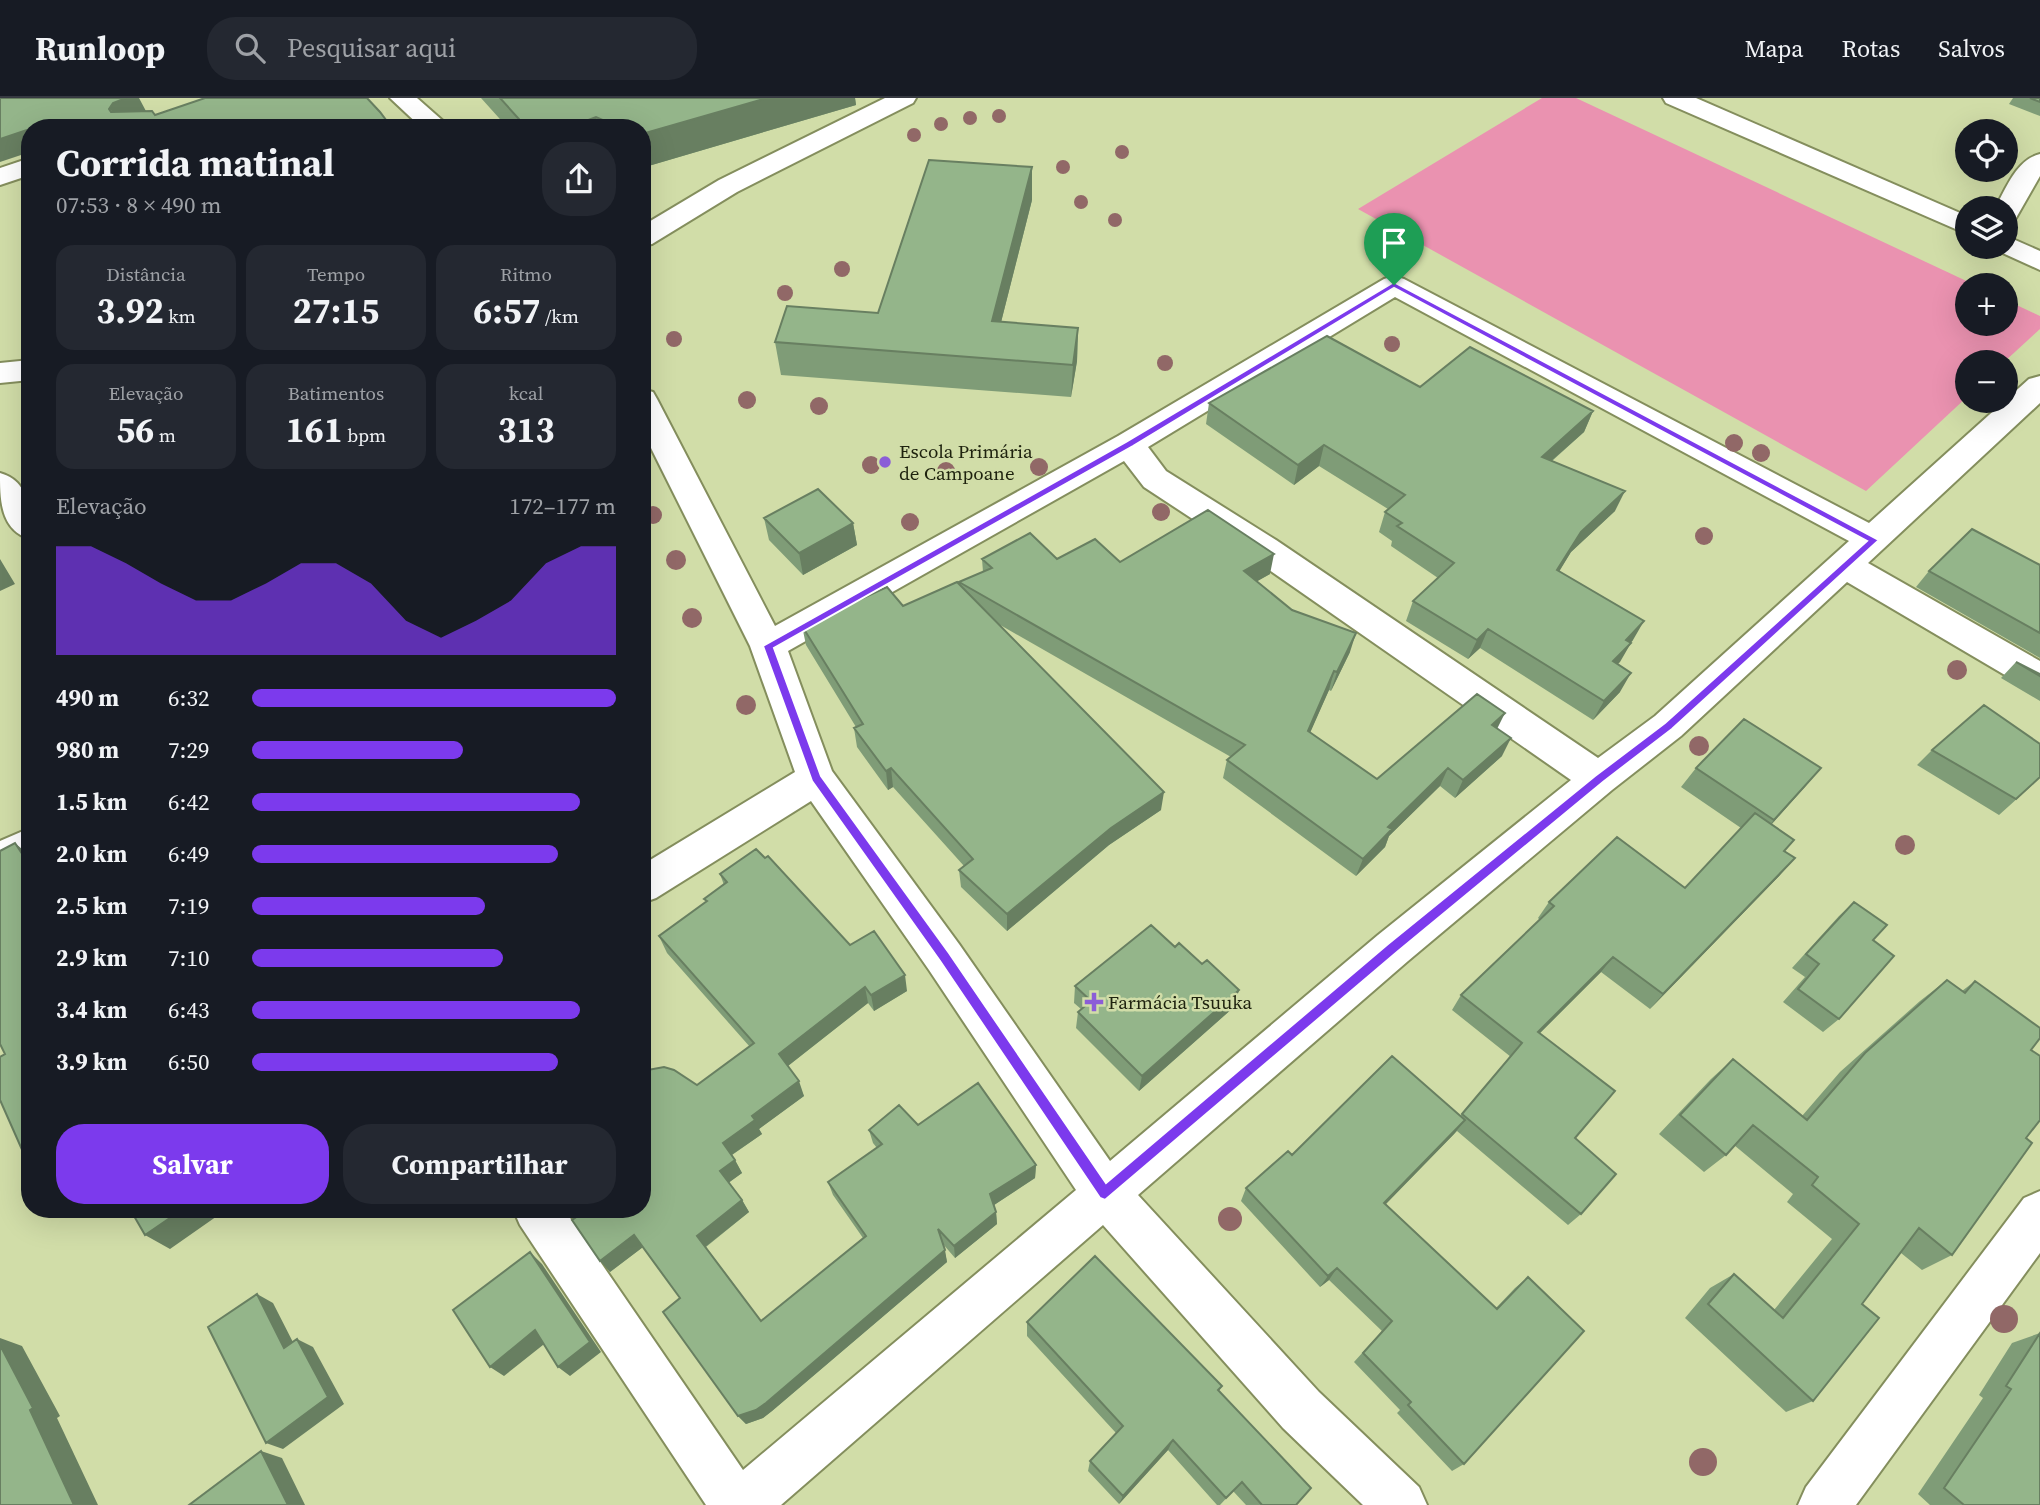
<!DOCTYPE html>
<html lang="pt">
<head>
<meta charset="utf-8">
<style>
	body { margin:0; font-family:"Source Serif 4",serif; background:#242831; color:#f1f3f6; height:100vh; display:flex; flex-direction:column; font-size:26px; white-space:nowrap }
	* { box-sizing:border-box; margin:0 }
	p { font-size:23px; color:#9ea1a6 }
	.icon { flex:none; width:38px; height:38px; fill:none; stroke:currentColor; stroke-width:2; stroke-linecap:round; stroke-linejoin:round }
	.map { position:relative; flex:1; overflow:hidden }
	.panel { position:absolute; left:21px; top:21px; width:630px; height:1099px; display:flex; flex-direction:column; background:#171b24; border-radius:28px; box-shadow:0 7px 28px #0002 }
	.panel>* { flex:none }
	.tools { position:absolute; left:1955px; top:21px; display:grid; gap:14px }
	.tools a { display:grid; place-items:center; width:63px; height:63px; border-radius:50%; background:#171b24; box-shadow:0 7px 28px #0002; font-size:35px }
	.pin { position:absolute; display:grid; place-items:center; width:60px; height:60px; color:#fff; margin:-72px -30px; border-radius:50% 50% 50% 0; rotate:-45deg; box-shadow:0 0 7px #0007 }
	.pin .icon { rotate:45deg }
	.round { display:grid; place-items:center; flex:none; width:74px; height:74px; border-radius:28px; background:#242831 }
	.headline { display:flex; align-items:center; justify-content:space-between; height:119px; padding:0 35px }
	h1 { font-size:38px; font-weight:700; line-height:52px }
	.figures { display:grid; grid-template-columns:repeat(3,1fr); gap:10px; height:119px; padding:7px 35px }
	.figures div { display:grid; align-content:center; border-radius:18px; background:#242831; text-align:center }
	.figures b { font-size:35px; font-weight:700 }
	.figures small { font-size:19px; font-weight:400 }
	.figures p { font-size:19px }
	.chart { height:196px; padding:14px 35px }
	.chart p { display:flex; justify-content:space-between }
	.chart svg { width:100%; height:126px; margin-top:7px; fill:#7c3aed; opacity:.7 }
	.cta { display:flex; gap:14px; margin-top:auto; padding:14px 35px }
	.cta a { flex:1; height:80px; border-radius:28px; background:#7c3aed; color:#fff; font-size:28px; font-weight:700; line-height:80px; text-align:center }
	.cta a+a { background:#242831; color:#f1f3f6 }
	ul { padding:0 35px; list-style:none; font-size:23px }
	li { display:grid; grid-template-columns:112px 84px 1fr; align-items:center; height:52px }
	li i { height:18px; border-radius:9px; background:#7c3aed }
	header { display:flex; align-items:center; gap:42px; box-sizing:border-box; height:98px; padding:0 35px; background:#171b24; border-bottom:2px solid #363941 }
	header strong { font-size:33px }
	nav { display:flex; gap:38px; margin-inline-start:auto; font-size:24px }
	.search { width:490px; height:63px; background:#242831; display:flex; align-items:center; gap:18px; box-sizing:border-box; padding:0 24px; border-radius:28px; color:#9ea1a6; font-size:26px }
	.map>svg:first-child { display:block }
	.green { fill:#ea92b0 }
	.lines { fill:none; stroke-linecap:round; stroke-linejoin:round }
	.street-casing { stroke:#848e5d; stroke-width:4 }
	.street { fill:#fff; fill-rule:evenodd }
	.tree { fill:#916867 }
	.wall { fill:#7f9c77 }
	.shaded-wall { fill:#687f61 }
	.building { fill:#94b58a; stroke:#687f61; stroke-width:2 }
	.route { fill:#7c3aed; stroke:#fff; stroke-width:2; fill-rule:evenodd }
	.poi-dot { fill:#8b5dd7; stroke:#d1dda8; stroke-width:2.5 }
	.labels { text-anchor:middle; stroke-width:5; stroke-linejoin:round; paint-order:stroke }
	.poi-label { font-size:19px; fill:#1e220e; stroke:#d1dda8; text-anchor:start }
</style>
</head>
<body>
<header>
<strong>Runloop</strong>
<div class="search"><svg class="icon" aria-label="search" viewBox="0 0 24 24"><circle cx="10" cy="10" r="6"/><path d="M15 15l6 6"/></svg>Pesquisar aqui</div>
<nav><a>Mapa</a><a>Rotas</a><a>Salvos</a></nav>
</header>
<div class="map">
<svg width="2040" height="1407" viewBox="0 0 2040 1407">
	<rect width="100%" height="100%" fill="#d1dda8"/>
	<!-- green -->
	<path class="green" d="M1542 0H1576L1975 187H1967V226H2006V202L2040 218V231L2004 264H1967V299L1866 393 1358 111Z"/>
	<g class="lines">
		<!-- street casing -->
		<g class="street-casing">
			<path id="street" d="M390 0H417L451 30H422Z
				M885 0H916L913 5 737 94 652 146 642 148V128L719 82Z
				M1663 0H1696L1967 118V136L1666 5Z
				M2040 56V78L2016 120 2006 122V110H1995C2006 91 2016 62 2040 56Z
				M30 60V77L0 87V70Z
				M2006 138 2040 153V172L1996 152 1994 149H2006Z
				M1394 178 1404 181 1869 425 2029 281 2040 278V305L1868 465 2040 563V594L2027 590 1847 484 1681 638 1612 692 1408 863 1138 1097 1319 1294 1419 1389 1427 1407H1363L1283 1330 1103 1127 781 1407H706L520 1127 513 1111H564L743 1372 1076 1092 929 872 811 703 656 800 642 805V767L795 674 750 548 642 332V291L653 294 657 301 775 528 1118 338 1384 181ZM1395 199 1849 443 1655 618 1598 660 1276 442 1166 373 1148 349ZM1124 363 1144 389 1252 460 1571 682 1378 837 1110 1063 959 846 832 673 788 553Z
				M30 262V282L0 285V265Z
				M0 375C31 384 30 414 30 441 0 432 0 401 0 375Z
				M30 730V766L0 779V743Z
				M2040 1093V1155L1856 1407H1798L1806 1389 2024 1100Z"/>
		</g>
		<!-- street -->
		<use href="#street" class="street"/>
	</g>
	<!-- trees -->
	<g class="tree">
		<circle cx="999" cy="18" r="7"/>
		<circle cx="970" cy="20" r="7"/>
		<circle cx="941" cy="26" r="7"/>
		<circle cx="914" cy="37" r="7"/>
		<circle cx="1122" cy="54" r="7"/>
		<circle cx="1063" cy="69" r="7"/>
		<circle cx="1081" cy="104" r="7"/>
		<circle cx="1115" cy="122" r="7"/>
		<circle cx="842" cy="171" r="8"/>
		<circle cx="785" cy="195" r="8"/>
		<circle cx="674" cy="241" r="8"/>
		<circle cx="1392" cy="246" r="8"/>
		<circle cx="1165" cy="265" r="8"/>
		<circle cx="747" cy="302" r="9"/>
		<circle cx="819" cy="308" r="9"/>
		<circle cx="1734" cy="345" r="9"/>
		<circle cx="1761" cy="355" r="9"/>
		<circle cx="871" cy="367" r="9"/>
		<circle cx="1039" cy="369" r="9"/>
		<circle cx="946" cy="373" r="9"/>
		<circle cx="1161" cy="414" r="9"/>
		<circle cx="653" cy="417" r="9"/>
		<circle cx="910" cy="424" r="9"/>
		<circle cx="1704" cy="438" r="9"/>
		<circle cx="676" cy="462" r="10"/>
		<circle cx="692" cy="520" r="10"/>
		<circle cx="1957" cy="572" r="10"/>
		<circle cx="746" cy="607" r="10"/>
		<circle cx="1699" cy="648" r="10"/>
		<circle cx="1905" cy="747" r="10"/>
		<circle cx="1230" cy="1121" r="12"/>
		<circle cx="2004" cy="1221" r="14"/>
		<circle cx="1703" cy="1364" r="14"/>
	</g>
	<!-- wall -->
	<path class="wall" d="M481 0H855L856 7 645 69 642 67V30H508Z
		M2013 0H2040V18L2009 6Z
		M1032 102 1001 224 1078 230 1077 263 1071 299 781 277 775 244 878 215Z
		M1420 289 1593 313 1584 334 1552 363 1615 413 1571 454 1559 473 1633 542 1617 566 1620 594 1593 622 1480 550 1468 561 1406 523 1413 503 1438 480 1391 448 1392 443 1379 434 1385 414 1388 411 1319 368 1294 387 1206 326 1209 305Z
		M764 420 853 425 857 447 803 477 769 442Z
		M982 461H1057L1120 464 1270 476 1257 483 1292 512 1350 554 1331 593 1329 592 1310 634 1377 681 1497 630 1502 658 1455 700 1440 688 1389 738 1385 749 1356 778 1223 680 1227 662 1231 659 995 524 1161 712 1109 747 1007 833 961 789 959 772 964 768 893 689 888 692 857 649 854 630 856 629 806 547 802 528 903 508 959 487V484L983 474Z
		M2040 467V560L1916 489 1929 473Z
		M2016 564 2040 576V603L2001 580Z
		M1932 652 2040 680 1999 717 1917 667Z
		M1696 670H1821L1772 726 1794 742 1785 753 1780 777 1650 911 1601 874 1540 935 1575 1040 1581 1116 1568 1127 1457 1033 1386 1106 1496 1210 1515 1190 1528 1179 1464 1366 1452 1373 1397 1315 1400 1312 1354 1264 1382 1233 1329 1182 1320 1189 1241 1103 1246 1090 1292 1057 1460 1018 1511 959 1452 912 1461 897 1540 822 1538 820 1549 804 1685 790 1741 730 1681 689Z
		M720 776 850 847 907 893 874 913 868 905 788 968 804 998 759 1031 762 1036 732 1057 742 1075 729 1084 742 1102 749 1114 706 1149 761 1223 863 1140 833 1097 828 1084 877 1050 873 1045 869 1032 918 1027 1036 1067 1035 1080 994 1107 996 1114 997 1126 955 1160 943 1146 947 1164 772 1313 763 1320 746 1326 738 1318 680 1200 643 1149 610 1174 581 1116 697 987 750 949 667 855 659 838 706 804 704 801 724 787Z
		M1854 804 1839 921 1823 934 1783 904 1805 879 1792 870 1839 818Z
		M1175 849 1239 892 1234 909 1139 993 1076 930 1078 914 1081 911 1074 905 1075 888Z
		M1947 882 1962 893 1975 883 2031 952 2026 1040 1952 1157 1922 1172 1901 1155 1862 1206 1813 1303 1786 1314 1685 1220 1710 1190 1734 1176 1774 1212 1832 1141 1787 1104 1793 1096 1734 1047 1726 1057 1704 1074 1659 1036 1711 981 1733 961 1802 1018 1840 974 1920 903Z
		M1027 1224 1222 1288 1219 1293 1296 1407H1246L1233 1393 1220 1407H1217L1168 1352 1119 1406 1088 1373 1090 1363 1116 1335 1027 1238Z
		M2040 1235V1407H1930L1918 1396 1983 1300 1979 1297 2012 1245Z"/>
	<!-- shaded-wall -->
	<path class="shaded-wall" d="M126 0H139L147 15 124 23 109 11 113 5Z
		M767 0H855L856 7 645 69 642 56V36Z
		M596 19 599 30H567Z
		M48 25 50 30H34Z
		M30 31V54L0 64V41Z
		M1032 69V102L993 256 992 223Z
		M1078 230 1077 263 1071 299 1073 267Z
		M1593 313 1584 334 1533 379 1542 359Z
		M1324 347 1319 368 1294 387 1298 367Z
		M1625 393 1615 413 1571 454 1548 492 1557 472 1581 434Z
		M853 425 857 447 803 477 799 455Z
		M1274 456 1270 476 1240 493 1244 473Z
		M0 461 15 486 0 493Z
		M1644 523 1633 542 1624 551 1631 545 1620 564 1602 582 1626 542Z
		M1488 531 1480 550 1468 561 1477 542Z
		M1356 535 1350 554 1331 593 1337 574Z
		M1334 573 1329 592 1303 651 1308 633Z
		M1631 575 1620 594 1593 622 1604 603Z
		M1505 615 1496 633 1492 627Z
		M1511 640 1502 658 1455 700 1463 682Z
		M891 670 893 689 888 692 886 673Z
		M1448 670 1440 688 1389 738 1385 749 1356 778 1363 761 1388 729Z
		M1821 670 1804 690 1758 741 1774 722Z
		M1164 694 1161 712 1109 747 1007 833V816L1111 730Z
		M15 745 30 758V768Z
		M1795 760 1780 777 1650 911 1663 896Z
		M1613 859 1601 874 1527 948 1538 934Z
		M905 877 907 893 874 913 871 897Z
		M865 889 868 905 784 971 779 956Z
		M1239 892 1234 909 1139 993 1142 978Z
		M799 983 804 998 759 1031 762 1036 730 1058 723 1045 752 1018Z
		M1465 1022 1454 1036 1375 1117 1384 1105Z
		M735 1062 742 1075 727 1086 720 1073Z
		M1036 1067 1035 1080 991 1109 990 1096Z
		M742 1102 749 1114 705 1149 697 1138Z
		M183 1111H234L224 1119 220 1116 170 1151 145 1137Z
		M996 1114 997 1126 955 1160 954 1148Z
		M634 1137 643 1149 610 1174 600 1163Z
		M945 1152 947 1164 772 1313 763 1320 746 1326 738 1318Z
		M530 1154 542 1166 601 1254 570 1278 558 1269Z
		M1337 1170 1329 1182 1320 1189 1328 1178Z
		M257 1196 273 1205 300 1258 284 1250Z
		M535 1232 548 1243 504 1278 490 1269Z
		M0 1240 22 1248 60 1318 57 1320 98 1407H74L0 1247Z
		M297 1241 313 1249 344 1306 283 1351 266 1345Z
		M1173 1342 1168 1352 1119 1406 1123 1398Z
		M261 1353 282 1360 305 1407H288Z"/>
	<!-- building -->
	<path class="building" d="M0 0H126L113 5 109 11 111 14 152 13 155 17 205 0H367L380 14 392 30H52L48 25 34 30H30V31L0 41Z
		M500 0H767L642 36V30H621L596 19 567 30H527Z
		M2030 0H2040V4Z
		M929 62 1032 69 992 223 1078 230 1073 267 775 244 787 208 878 215Z
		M1327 238 1420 289 1470 249 1593 313 1542 359 1625 393 1581 434 1557 472 1644 523 1626 542 1631 545 1613 563 1631 575 1604 603 1488 531 1477 542 1413 503 1454 465 1397 428 1402 425 1385 414 1405 397 1324 347 1298 367 1209 305Z
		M818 391 853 425 799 455 764 420Z
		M1208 412 1274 456 1244 473 1292 512 1356 535 1337 574 1334 573 1308 633 1377 681 1477 596 1505 615 1492 627 1511 640 1463 682 1448 670 1388 729 1392 731 1363 761 1227 662 1245 647 959 484 992 470 982 461 1030 435 1057 461 1095 441 1120 464Z
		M1972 431 2040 467V535L1929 473Z
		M957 484 1164 694 1111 730 1007 816 959 772 973 761 891 670 886 673 854 630 863 626 802 528 887 489 903 508Z
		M2016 564 2040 576V578Z
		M1984 607 2040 646V679L2016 701 1932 652Z
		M1744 621 1821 670 1774 722 1696 670Z
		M1755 715 1794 742 1784 753 1795 760 1663 896 1613 859 1538 934 1615 993 1575 1040 1616 1076 1581 1116 1462 1016 1522 945 1461 897 1554 808 1549 804 1617 739 1685 790Z
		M15 745 30 768V1061L27 1063 0 1002V959L5 956 0 946V753Z
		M756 751 765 760 768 758 850 847 874 833 905 877 871 897 865 889 779 956 799 983 752 1018 755 1022 723 1045 735 1062 720 1073 742 1102 697 1138 761 1223 866 1138 828 1084 882 1046 869 1032 899 1007 918 1027 978 985 1036 1067 990 1096 996 1114 954 1148 938 1131 945 1152 766 1305 756 1312 738 1318 663 1214 680 1200 634 1137 600 1163 572 1122 581 1116 578 1111H642V973L664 969 674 972 697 987 754 945 659 838 707 803 704 801 727 784 720 776Z
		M1854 804 1887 827 1873 842 1894 858 1839 921 1798 891 1819 866 1806 856Z
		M1151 827 1175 849 1179 845 1202 866 1207 862 1239 892 1142 978 1078 914 1091 903 1075 888Z
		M1947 882 1965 895 1975 883 2040 930V940L2031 952 2040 958V1022L2026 1040 2032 1045 1952 1157 1919 1130 1862 1206 1879 1220 1813 1303 1708 1206 1734 1176 1783 1220 1859 1126 1812 1087 1818 1079 1753 1027 1726 1057 1680 1017 1733 961 1807 1022 1865 955Z
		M1392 958 1465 1022 1384 1105 1497 1211 1528 1179 1584 1233 1464 1366 1408 1307 1411 1304 1363 1255 1392 1223 1337 1170 1328 1178 1246 1090 1288 1053 1292 1057Z
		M130 1111H183L145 1137Z
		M530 1154 590 1244 558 1269 535 1232 490 1269 453 1212Z
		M1095 1158 1222 1288 1218 1292 1311 1390 1296 1407H1262L1242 1384 1226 1400 1173 1342 1123 1398 1090 1363 1123 1328 1027 1224Z
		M257 1196 284 1250 297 1241 328 1299 266 1345 208 1229Z
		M2040 1235V1407H1964L1944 1390 2011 1291 2006 1288Z
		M0 1247 33 1310 30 1312 74 1407H0Z
		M261 1353 288 1407H189Z"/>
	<!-- route -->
	<path class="route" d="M1394 184 1879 442 1672 631 1603 684 1397 854 1105 1102 1100 1100 940 863 812 683 763 548 1126 344ZM1394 190 1867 443 1665 625 1595 678 1388 846 1106 1085 949 855 821 678 774 550 1133 348Z"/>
	<!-- markers -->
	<g class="poi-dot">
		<circle cx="885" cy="364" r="7"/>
		<path d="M1090.5 893.5h7v7h7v7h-7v7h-7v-7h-7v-7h7z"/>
	</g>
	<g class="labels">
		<!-- poi labels -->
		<g class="poi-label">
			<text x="899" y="360">Escola Primária<tspan x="899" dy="22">de Campoane</tspan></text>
			<text x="1108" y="911">Farmácia Tsuuka</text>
		</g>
	</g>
</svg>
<div class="tools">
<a><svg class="icon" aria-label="locate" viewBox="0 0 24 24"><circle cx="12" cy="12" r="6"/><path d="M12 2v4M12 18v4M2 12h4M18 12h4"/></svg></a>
<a><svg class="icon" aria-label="layers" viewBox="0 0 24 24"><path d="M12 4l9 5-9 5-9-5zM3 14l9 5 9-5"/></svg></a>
<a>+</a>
<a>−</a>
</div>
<div class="pin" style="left:1394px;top:187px;background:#1e9e55"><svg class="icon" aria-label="arrive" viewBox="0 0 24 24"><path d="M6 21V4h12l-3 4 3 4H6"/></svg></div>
<section class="panel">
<div class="headline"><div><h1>Corrida matinal</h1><p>07:53 · 8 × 490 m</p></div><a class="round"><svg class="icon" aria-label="share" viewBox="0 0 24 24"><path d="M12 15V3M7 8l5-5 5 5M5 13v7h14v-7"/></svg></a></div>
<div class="figures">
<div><p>Distância</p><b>3.92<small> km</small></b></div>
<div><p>Tempo</p><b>27:15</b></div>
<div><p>Ritmo</p><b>6:57<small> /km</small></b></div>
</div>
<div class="figures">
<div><p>Elevação</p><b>56<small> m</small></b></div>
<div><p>Batimentos</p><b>161<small> bpm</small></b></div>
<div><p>kcal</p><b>313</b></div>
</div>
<div class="chart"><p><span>Elevação</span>172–177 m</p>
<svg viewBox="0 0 160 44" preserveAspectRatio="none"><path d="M0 44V6L10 6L20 12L30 19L40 25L50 25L60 19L70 12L80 12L90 19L100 32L110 38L120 32L130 25L140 12L150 6L160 6V44z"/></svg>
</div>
<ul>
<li><b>490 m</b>6:32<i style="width:100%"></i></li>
<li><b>980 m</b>7:29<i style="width:58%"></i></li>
<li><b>1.5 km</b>6:42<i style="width:90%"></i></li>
<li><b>2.0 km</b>6:49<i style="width:84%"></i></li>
<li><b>2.5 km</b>7:19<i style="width:64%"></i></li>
<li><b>2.9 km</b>7:10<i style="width:69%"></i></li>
<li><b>3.4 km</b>6:43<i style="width:90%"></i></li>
<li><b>3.9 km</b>6:50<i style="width:84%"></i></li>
</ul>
<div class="cta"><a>Salvar</a><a>Compartilhar</a></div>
</section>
</div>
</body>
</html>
